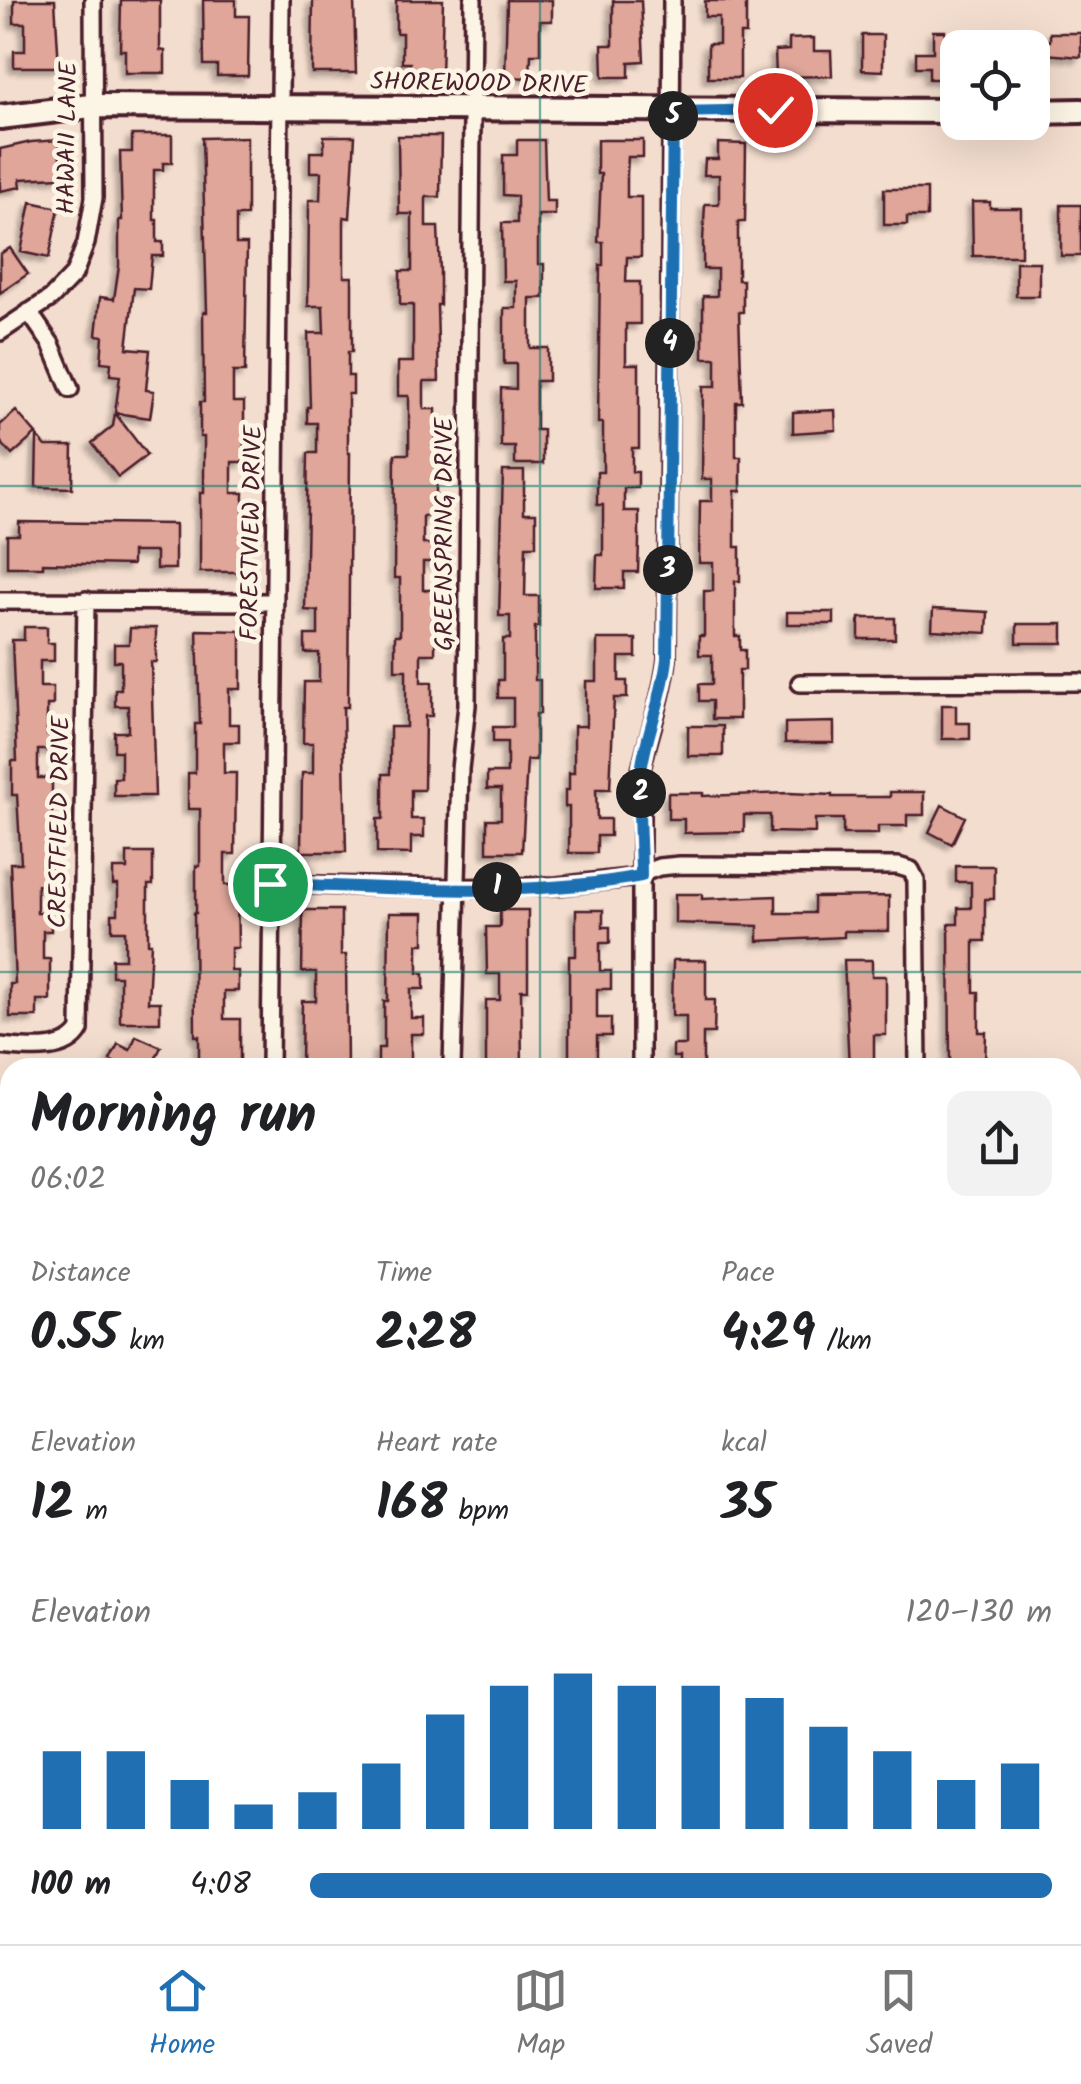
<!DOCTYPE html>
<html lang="en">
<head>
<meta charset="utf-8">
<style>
	body { margin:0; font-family:Kalam,sans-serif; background:#f2f2f2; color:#202124; height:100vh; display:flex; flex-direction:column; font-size:38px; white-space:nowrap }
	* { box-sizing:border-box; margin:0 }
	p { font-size:32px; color:#757577 }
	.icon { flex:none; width:55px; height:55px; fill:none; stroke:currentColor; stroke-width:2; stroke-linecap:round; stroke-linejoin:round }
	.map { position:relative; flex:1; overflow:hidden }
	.side { position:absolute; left:0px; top:1058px; width:1082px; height:888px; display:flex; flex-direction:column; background:#fff; border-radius:30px 30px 0 0; box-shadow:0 10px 40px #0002 }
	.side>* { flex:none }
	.buttons { position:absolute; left:940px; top:30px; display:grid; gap:20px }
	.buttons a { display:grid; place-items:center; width:110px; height:110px; border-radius:20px; background:#fff; box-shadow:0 10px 40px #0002; font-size:50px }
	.pin { position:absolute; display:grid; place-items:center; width:85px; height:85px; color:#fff; margin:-42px; border:5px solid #fff; border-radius:50%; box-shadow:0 2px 10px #0007 }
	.km { position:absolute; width:50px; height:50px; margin:-25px; border-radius:50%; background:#222; color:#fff; font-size:28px; line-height:50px; text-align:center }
	.round { display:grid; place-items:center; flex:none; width:105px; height:105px; border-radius:20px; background:#f2f2f2 }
	.headline { display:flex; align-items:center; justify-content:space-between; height:170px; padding:0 30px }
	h1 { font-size:55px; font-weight:600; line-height:75px }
	.figures { display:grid; grid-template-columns:repeat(3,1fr); gap:15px; height:170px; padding:10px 30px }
	.figures div { display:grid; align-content:center }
	.figures b { font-size:50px; font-weight:600 }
	.figures small { font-size:28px; font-weight:400 }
	.figures p { font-size:28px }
	.chart { height:280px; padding:20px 30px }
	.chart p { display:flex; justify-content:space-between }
	.chart svg { width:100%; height:180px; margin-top:10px; stroke:#1f6fb2; stroke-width:6 }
	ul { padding:0 30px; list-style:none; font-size:32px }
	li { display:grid; grid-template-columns:160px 120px 1fr; align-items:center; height:75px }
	li i { height:25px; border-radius:12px; background:#1f6fb2 }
	.tab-bar { display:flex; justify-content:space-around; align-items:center; height:140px; border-top:2px solid #e0e0e0; background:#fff; font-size:28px; color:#757577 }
	.tab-bar a { display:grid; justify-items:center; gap:5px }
	.tab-bar .selected { color:#1f6fb2 }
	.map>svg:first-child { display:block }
	.building { fill:#dfa699; stroke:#4a1f2b; stroke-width:2.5; filter:url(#shadow) }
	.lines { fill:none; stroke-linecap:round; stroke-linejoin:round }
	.street-casing { stroke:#4a1f2b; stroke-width:22 }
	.secondary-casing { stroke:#4a1f2b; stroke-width:30 }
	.street { stroke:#fcf5e5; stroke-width:15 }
	.secondary { stroke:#fcf5e5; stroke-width:22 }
	.route-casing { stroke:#fff; stroke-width:20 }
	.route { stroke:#1f6fb2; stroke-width:12 }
	.grid { fill:none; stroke:#0f766e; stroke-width:2.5; stroke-opacity:0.55 }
	.labels { text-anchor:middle; stroke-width:9; stroke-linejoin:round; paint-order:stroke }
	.street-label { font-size:25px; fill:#4a1f2b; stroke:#fcf5e5 }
</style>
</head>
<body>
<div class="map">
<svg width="1081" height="1944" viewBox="0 0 1081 1944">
	<defs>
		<filter id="shadow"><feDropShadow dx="-5" dy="5" stdDeviation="2.5" flood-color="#0004"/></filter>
	</defs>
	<rect width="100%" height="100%" fill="#f3ddce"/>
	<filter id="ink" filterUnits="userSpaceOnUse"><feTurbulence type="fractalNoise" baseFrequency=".01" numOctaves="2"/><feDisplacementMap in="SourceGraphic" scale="20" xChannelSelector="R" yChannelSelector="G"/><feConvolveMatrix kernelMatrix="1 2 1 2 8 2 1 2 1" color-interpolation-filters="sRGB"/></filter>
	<g filter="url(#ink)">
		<!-- building -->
		<path class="building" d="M14 0H55L59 67H14V51H25V23H14Z
			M121 0H160V50L165 51V73H125V50H120Z
			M203 0H236V16H249L248 76H217V65H204Z
			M313 0H354L356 73H312Z
			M396 0H443L441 77H410V63H402V33H396Z
			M507 0H552V21H540V54H531L530 78 505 77Z
			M613 1H641L644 61 629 62V77H603L602 45H613Z
			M705 1H746V34H740V78H708V44H719V17H705Z
			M933 31H945V51H958V79H929V67H916V52H933Z
			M1050 33H1081V57L1032 53V41H1050Z
			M862 35H883V71L862 70Z
			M814 38V51H831L832 76 776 77 775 51 789 50V39Z
			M132 135H172V163H163V170H154V220H157V242H163V256H152L149 289 134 288 127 348 150 350 146 390 154 391 150 418 115 413 120 376 110 375 111 363 101 362 103 336 96 335 100 297 114 299 119 266V220H122L120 152H132Z
			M324 136H355L350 218 344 217V277H352V352H348V376H353V394H348V453H350L348 707H343L346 852H301L302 773H313V743H303L304 682H319V653H305V635H318V611L305 610 308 453H317V423H307V407H310L308 333H324L323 306H308L309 200H320L321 172H310V152H324Z
			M398 136H441L440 197H426V227H438L440 271V305H437L439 381H424V409H436V516H423V544H437V562H423V590H436L435 654H421V682H432V716H425L424 790H411V819H424V837H411V854L377 853V819H383V774H390V727H406V670H395V635H400V578H394L395 454H409V396H398V362H413V305H400V271H412V214H399Z
			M247 137V216H236V244H247L245 372H233V402H244V462H232V493H244L242 572H200V493H204V437H200V402H204L203 312H207L202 138Z
			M59 140 61 177 20 179 21 187 0 191V149L31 142Z
			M517 140H544L546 201H555V215H538V264H544V298H530V348H548V381H536V430H543V464H515V447H501V388L516 389V364H504V308H516V281H503L502 223H517V196L503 195V155H517Z
			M597 140H643V157H628L627 174V197H641V257H627L626 282H640V324H626V364H639V448H632V472H638V488H624V511H639V542L638 572H624V588H596L597 555H603V505H597V472H603V423H598L600 265H603V242H598L601 174H597Z
			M718 143 746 144 745 222H738V280H743V312H739L742 402H736V457H741V491H735V547H740V581H735V636H740V650H745V670H739V719H712V701H699V684H712V655H699V636H704V591H713V563H699L700 501H712V479H702L703 386H716V358H703V296H717V269H703V241L705 204H719V175H704L705 159H718Z
			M884 189H927V217H907V225H884Z
			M31 202 59 208 49 258 21 252Z
			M972 202H990V208H1021V256H973Z
			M1061 205H1081V256H1061Z
			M10 248 28 274 0 293V254Z
			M1016 262H1039V296H1016Z
			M835 410 836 430 793 433V412Z
			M16 411 36 434 12 455 0 441V425Z
			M115 413 147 455 118 477 92 443 113 426Z
			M37 436 46 446H73L72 488 36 487Z
			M503 471H524V513H536V546H526L525 596H539V627H535V680H540V714H536V760H527L522 852H487V819H501V789H487V773H507V742H493V727H513V698H498V680H503V639H510V616H499Z
			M19 522 175 524V569H156V552H132V565L43 563V567H7V535H19Z
			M933 609 988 612 987 633 932 630Z
			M787 612H834V624H787Z
			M859 618H895V639H859Z
			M1017 624H1063V643H1017Z
			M24 627H47V643H54V661H40V687H53V705H47V735H53V750H38V778H52V840H46V867H52V885H37V913H51V931H43V959H50V1000H37V1017H10V984H15L10 863H21L17 795H12V761H17L12 640H24Z
			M130 628H156V662H151L155 796H114V778H121V751H114V732H128V706H115V689H121V661H114V644H129Z
			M197 630 241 631V689H229V724H239V742H224V773H236L235 854H225V885H237L238 948H231V971H238V991H224V1019H240V1068H199V1036H195L194 913H196V866H200V809H188V773H195V724H200Z
			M597 639H636V657H619V681H627V698H614L610 789H596L597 819H610V836H597V853H569V807H565V790H569V773H574V726H586V681H597Z
			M942 705H956V723H970V739H942Z
			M834 722V743H785V723Z
			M688 726H723V756H688Z
			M890 792H924V815H907V826H878V834H843V819H815V833L770 832V815H744V832L684 833V819H668V793H703V796L789 793 832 795V797H890Z
			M942 805 965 817 952 844 929 832Z
			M127 853H153V885H148V943H151L148 1002H160V1022H120V976H112V959H125V931H112V914H118V885H113V869H127Z
			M956 866H994V899H985V941H974V992H979V1032H986L985 1066H950L949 924H958V908H971V882H956Z
			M675 894H702V899L776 896V913H814V897L889 896V931H844V937L758 941V926L675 923Z
			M303 910H341V955H346L347 1068 301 1065 302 1001H316V972H302Z
			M500 910H528V990H521L522 1068H486V1000H500V974H487L486 927H500Z
			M576 910H603V927H610V943H600V971H611V989H597V1018H611V1036H597V1068H569V956H576Z
			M389 913H424V944H418V973H424V989H411V1018H424V1034H411V1068H378V1048H384V1001H388Z
			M673 960H706V1000H715L714 1033H703V1068H679V1057H673V1045H686V1016H672Z
			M844 960H872V976H886V1035H874V1068H849Z
			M136 1036 161 1047 151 1068H125L110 1060 118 1044 130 1050Z"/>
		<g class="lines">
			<!-- street casing -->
			<g class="street-casing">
				<path id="street" d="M29 312 51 344 70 389
					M0 332 51 298 74 274 86 243 94 198 93 0
					M0 601 274 602
					M800 683 1081 682
					M270 884 457 888 557 886 630 878 659 867 680 865 898 866 911 870 916 880 918 1068
					M0 1046C24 1048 66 1055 80 1030L86 600
					M270 1068 281 0
					M452 1068 460 769 467 705 473 0
					M641 1068V770C649 732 663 697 667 659L672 0
					M0 1235H10
					M0 1426H10
					M0 1618H10
					M0 1817 10 1807
					M725 1935V1944
					M920 1935V1944
					M514 1944V1935"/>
			</g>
			<!-- secondary casing -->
			<g class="secondary-casing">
				<path id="secondary" d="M1032 112 1081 111
					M0 117 91 106 958 111"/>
			</g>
			<!-- street -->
			<use href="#street" class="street"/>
			<!-- secondary -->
			<use href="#secondary" class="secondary"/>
		</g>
	</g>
	<g class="lines" filter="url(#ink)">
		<!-- route casing -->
		<g class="route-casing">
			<path id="route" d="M270 884C393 887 521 899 641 876 641 840 636 800 642 765 648 729 663 696 667 659L673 112 775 110"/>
		</g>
		<!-- route -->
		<use href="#route" class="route"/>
	</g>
	<!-- grid -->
	<path class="grid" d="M540 0V1068M0 486H1081M0 972H1081M0 1458H10M1072 1458H1081M540 1935V1944"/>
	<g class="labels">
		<!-- street labels -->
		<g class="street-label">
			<text transform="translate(479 82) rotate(1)" y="9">SHOREWOOD DRIVE</text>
			<text transform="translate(66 138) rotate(-89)" y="9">HAWAII LANE</text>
			<text transform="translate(250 533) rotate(-89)" y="9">FORESTVIEW DRIVE</text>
			<text transform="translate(443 534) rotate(-90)" y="9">GREENSPRING DRIVE</text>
			<text transform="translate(58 822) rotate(-89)" y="9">CRESTFIELD DRIVE</text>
		</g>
	</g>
</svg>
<div class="buttons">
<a><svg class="icon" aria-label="locate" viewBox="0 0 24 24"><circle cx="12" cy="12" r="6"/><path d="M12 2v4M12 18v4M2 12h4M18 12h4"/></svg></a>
</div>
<div class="pin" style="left:270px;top:884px;background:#1e9e55"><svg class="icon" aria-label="arrive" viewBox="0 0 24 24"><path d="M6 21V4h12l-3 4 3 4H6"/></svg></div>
<div class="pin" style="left:775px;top:110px;background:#d93025"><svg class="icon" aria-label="check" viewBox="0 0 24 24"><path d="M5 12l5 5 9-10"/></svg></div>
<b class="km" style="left:497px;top:887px">1</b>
<b class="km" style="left:641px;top:793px">2</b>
<b class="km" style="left:668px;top:570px">3</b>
<b class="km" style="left:670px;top:343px">4</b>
<b class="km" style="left:673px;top:116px">5</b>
<section class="side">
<div class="headline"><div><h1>Morning run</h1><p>06:02</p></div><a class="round"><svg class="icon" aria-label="share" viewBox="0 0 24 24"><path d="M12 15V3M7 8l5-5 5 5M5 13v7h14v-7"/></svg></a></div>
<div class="figures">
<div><p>Distance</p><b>0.55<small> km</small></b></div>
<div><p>Time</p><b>2:28</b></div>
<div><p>Pace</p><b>4:29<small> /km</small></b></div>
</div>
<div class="figures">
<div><p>Elevation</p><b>12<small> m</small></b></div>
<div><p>Heart rate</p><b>168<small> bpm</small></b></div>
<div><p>kcal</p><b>35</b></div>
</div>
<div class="chart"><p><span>Elevation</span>120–130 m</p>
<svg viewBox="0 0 160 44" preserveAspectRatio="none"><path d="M5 44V25M15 44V25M25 44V32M35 44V38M45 44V35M55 44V28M65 44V16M75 44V9M85 44V6M95 44V9M105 44V9M115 44V12M125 44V19M135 44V25M145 44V32M155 44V28"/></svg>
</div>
<ul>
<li><b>100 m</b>4:08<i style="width:100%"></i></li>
</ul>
</section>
</div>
<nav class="tab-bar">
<a class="selected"><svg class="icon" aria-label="home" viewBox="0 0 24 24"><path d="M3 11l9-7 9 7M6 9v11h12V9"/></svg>Home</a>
<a><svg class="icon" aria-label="map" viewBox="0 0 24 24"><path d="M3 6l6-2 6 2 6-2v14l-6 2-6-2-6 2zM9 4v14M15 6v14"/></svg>Map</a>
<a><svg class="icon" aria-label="saved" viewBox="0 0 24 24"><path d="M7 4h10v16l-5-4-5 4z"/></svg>Saved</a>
</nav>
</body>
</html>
